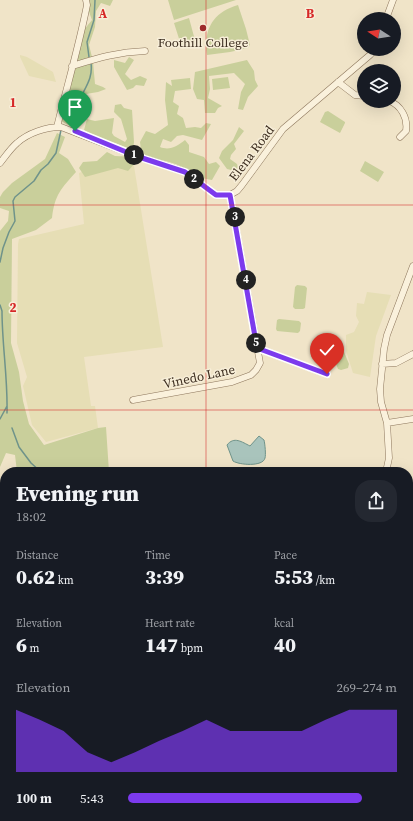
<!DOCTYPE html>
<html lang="en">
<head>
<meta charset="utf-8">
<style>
	body { margin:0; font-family:"Source Serif 4",serif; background:#242831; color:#f1f3f6; height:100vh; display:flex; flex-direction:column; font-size:15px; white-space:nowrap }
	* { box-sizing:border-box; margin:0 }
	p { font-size:13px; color:#9ea1a6 }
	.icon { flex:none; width:22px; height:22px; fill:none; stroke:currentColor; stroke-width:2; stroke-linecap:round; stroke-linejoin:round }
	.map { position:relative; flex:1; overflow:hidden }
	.details { position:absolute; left:0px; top:467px; width:413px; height:354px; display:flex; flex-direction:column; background:#171b24; border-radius:16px 16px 0 0; box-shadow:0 4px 16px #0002 }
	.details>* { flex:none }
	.needle { width:26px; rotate:282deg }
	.fabs { position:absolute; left:357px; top:12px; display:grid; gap:8px }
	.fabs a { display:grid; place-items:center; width:44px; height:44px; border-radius:50%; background:#171b24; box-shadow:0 4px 16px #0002; font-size:20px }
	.pin { position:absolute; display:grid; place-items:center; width:34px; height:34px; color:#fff; margin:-41px -17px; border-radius:50% 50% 50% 0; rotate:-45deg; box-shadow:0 0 4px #0007 }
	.pin .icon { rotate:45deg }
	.km { position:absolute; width:20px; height:20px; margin:-10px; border-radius:50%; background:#222; color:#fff; font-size:11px; line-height:20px; text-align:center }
	.round { display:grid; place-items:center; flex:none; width:42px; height:42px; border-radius:16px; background:#242831 }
	.overview { display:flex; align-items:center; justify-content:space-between; height:68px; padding:0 16px }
	h1 { font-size:22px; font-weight:800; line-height:30px }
	.stats { display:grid; grid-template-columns:repeat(3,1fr); gap:6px; height:68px; padding:4px 16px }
	.stats div { display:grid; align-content:center }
	.stats b { font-size:20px; font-weight:800 }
	.stats small { font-size:11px; font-weight:400 }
	.stats p { font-size:11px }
	.chart { height:112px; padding:8px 16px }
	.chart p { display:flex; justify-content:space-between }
	.chart svg { width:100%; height:72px; margin-top:4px; fill:#7c3aed; opacity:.7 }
	ul { padding:0 16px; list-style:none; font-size:13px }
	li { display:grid; grid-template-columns:64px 48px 1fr; align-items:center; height:30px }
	li i { height:10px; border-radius:5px; background:#7c3aed }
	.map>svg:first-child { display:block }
	.farmland { fill:#e6deb5 }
	.green { fill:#c9cf9b }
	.water { fill:#a9c4bc; stroke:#6f938a }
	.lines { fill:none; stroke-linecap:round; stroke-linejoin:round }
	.stream { stroke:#6f938a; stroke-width:1.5 }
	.minor-casing { stroke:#8d765c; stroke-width:7 }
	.minor { stroke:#faf1dc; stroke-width:6 }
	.route-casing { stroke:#fff; stroke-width:8 }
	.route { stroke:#7c3aed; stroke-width:5 }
	.grid { fill:none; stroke:#d62828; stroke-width:1; stroke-opacity:0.55 }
	.poi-dot { fill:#9e2a2b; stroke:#f7eed8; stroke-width:1.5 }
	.labels { text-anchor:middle; stroke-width:3; stroke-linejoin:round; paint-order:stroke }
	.poi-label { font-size:13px; fill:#3d2e20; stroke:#f7eed8 }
	.street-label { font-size:13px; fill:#3d2e20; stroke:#f7eed8 }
	.grid-label { font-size:13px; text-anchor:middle; font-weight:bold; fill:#d62828; stroke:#f7eed8; stroke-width:3; stroke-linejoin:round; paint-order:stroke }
</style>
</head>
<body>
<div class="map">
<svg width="413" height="821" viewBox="0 0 413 821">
	<rect width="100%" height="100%" fill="#f0e4c8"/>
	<!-- farmland -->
	<path class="farmland" d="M20 55 27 57 53 72 56 82 29 76 20 57Z
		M124 155 134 166 163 347 84 357 91 406H95L98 428 46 442 32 425 23 386 27 377 17 343 18 244 19 239 84 224 79 173Z
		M367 292 391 295 376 336 370 377 353 373 346 351V335L354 332 359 322 356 316 357 303 364 304Z
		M0 521 5 524V711H0Z"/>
	<!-- green -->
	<path class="green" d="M88 0H113L110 6 101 3 96 11 95 27 89 45 92 57 77 61 82 32 92 20 88 9Z
		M168 0H236L174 20Z
		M238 5 246 29 250 45 248 48 230 52 207 55C203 30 213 12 238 5Z
		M189 18 196 44 182 48 174 23Z
		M129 57 134 60 125 74 131 80 140 76 147 79 144 86 136 85 133 88 127 90 114 67V60L125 63Z
		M247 60 254 71 255 80 258 86 248 97 243 110 238 109 241 92 245 84 234 73 209 76 210 89 208 98 222 106 218 108 215 113H205L204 100 197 99 193 89 195 72Z
		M93 62 95 84 103 87 106 89 98 92 86 94 72 127 61 121 73 72 79 65Z
		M228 77 230 88 213 90 212 79Z
		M190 78 191 89 175 91 173 102 179 106 177 114 183 118 186 128 195 127 201 128 206 123 211 124 202 140 183 135 177 136 171 142 163 139 160 147C170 151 177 146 185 140L189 145V152L204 157 209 164 216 162 220 166 212 180C196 178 194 173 180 166 170 161 158 160 147 157L141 150 140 142 146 131 155 134 168 125 165 100 166 82 172 86 171 80Z
		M121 104 124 108 132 110 134 142 133 150 115 143 103 141 84 130 87 119 95 121 114 118 112 133 114 136 125 142 127 139 121 119 114 112 115 105Z
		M328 111 345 122V123L340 133 320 122 325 112Z
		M239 127 244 131 234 144 236 149 231 155 230 159 237 164 238 168 235 171 227 169 219 158 222 151 233 140Z
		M57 133 65 137 59 153 68 159 76 172C61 189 55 194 52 218L36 230 12 239 11 343 19 372 23 401 29 424 44 445 98 428 106 427 109 472H17L15 455 6 453 0 467V231L8 221 9 211 0 208V197L3 192 12 183 45 159Z
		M107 152 115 156 132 157 136 162 128 171 118 168 85 177 79 168 83 162 97 161Z
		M365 161 384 172 378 182 360 171Z
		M297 285 305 286 307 288 305 308 303 309H295L293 307 295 287Z
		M279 319 299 321 301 323 300 331 298 333 277 331 276 329 277 320Z
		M339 345 342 347 349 364 348 368 341 370 338 369 331 351 332 348Z
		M413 525V564L408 572V528Z
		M408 592 413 596V651H408Z
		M413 770V810L408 812V772Z
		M320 816H402L396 821H380L379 818 377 821H316Z"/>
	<!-- water -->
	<path class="water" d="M259 436 264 440C265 444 266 455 265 458 263 467 239 465 233 461L227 445C234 436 242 442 250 446Z
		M408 655 413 656V697H408Z"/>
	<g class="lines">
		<!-- stream -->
		<path class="stream" d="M89 57 87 42 94 20 95 0
			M70 122C74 114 77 106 80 99 86 86 93 78 91 63
			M0 262 3 248 9 232 15 221 13 201 15 197 34 181 41 170 48 164 56 153 61 130
			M0 305 2 311C2 345 8 379 7 413
			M0 419 7 406
			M12 428 19 447 31 463 41 472
			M87 821V816"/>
		<!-- minor casing -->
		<g class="minor-casing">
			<path id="minor" d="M386 19 393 0
				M72 66C98 58 117 52 145 51
				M338 82 355 95 364 96
				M389 101C401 105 408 118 406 131L400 137
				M57 127C67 86 79 46 87 5L86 0
				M0 163C5 157 10 149 17 143 28 133 46 127 61 127L136 156 177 169 185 172 216 195H230L237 191 242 185 283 129 370 55 375 49
				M257 348 327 374
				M382 364 396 363 413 354
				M133 400 232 382 251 375 256 370 260 363 230 195
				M387 423 413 419
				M386 472 389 458 387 423 381 402 380 389 384 349 387 335 413 266
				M0 761H5
				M408 761H413
				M47 816V821
				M323 816 325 821
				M147 821 150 816
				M312 821 316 816"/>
		</g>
		<!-- minor -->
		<use href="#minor" class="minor"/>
	</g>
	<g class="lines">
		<!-- route casing -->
		<g class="route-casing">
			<path id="route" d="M75 131 136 156 185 172 216 195H230L257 348 327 374"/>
		</g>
		<!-- route -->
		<use href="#route" class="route"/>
	</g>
	<!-- grid -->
	<path class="grid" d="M206 0V472M0 205H413M0 410H413M0 616H5M408 616H413M206 816V821"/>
	<!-- markers -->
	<circle class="poi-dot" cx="203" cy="28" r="4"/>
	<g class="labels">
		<!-- poi labels -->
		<g class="poi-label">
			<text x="203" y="47">Foothill College</text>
		</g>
		<!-- street labels -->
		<g class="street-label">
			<text transform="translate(251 153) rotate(-53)" y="5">Elena Road</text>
			<text transform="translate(199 376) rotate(-12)" y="5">Vinedo Lane</text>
		</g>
	</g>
	<g class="grid-label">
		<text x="103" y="18">A</text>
		<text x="310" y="18">B</text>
		<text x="13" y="107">1</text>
		<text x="13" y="312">2</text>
	</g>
</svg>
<div class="fabs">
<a><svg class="needle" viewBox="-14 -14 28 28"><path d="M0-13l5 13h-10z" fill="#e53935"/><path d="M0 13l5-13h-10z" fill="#9ea1a6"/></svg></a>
<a><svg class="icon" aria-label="layers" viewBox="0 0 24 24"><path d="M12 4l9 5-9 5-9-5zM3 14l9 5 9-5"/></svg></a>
</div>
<div class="pin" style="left:75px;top:131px;background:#1e9e55"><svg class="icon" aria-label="arrive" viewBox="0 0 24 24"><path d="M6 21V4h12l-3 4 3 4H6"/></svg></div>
<div class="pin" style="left:327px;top:374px;background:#d93025"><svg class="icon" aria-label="check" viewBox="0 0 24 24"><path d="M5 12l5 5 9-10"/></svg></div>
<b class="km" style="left:134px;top:155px">1</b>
<b class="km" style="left:194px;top:179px">2</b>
<b class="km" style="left:235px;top:217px">3</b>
<b class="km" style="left:246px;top:280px">4</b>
<b class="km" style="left:256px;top:343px">5</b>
<section class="details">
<div class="overview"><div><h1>Evening run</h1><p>18:02</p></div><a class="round"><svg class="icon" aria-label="share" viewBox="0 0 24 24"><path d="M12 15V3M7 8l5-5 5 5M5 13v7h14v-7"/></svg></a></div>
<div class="stats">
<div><p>Distance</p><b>0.62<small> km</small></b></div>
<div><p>Time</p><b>3:39</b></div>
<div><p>Pace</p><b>5:53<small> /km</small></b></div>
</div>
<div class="stats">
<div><p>Elevation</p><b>6<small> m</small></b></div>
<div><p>Heart rate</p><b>147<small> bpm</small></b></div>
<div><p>kcal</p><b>40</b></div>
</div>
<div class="chart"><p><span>Elevation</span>269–274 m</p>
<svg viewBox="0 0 160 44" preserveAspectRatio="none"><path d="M0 44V6L10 12L20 19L30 32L40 38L50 32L60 25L70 19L80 12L90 19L100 19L110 19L120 19L130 12L140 6L150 6L160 6V44z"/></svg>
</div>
<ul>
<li><b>100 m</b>5:43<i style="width:87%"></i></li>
</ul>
</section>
</div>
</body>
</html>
